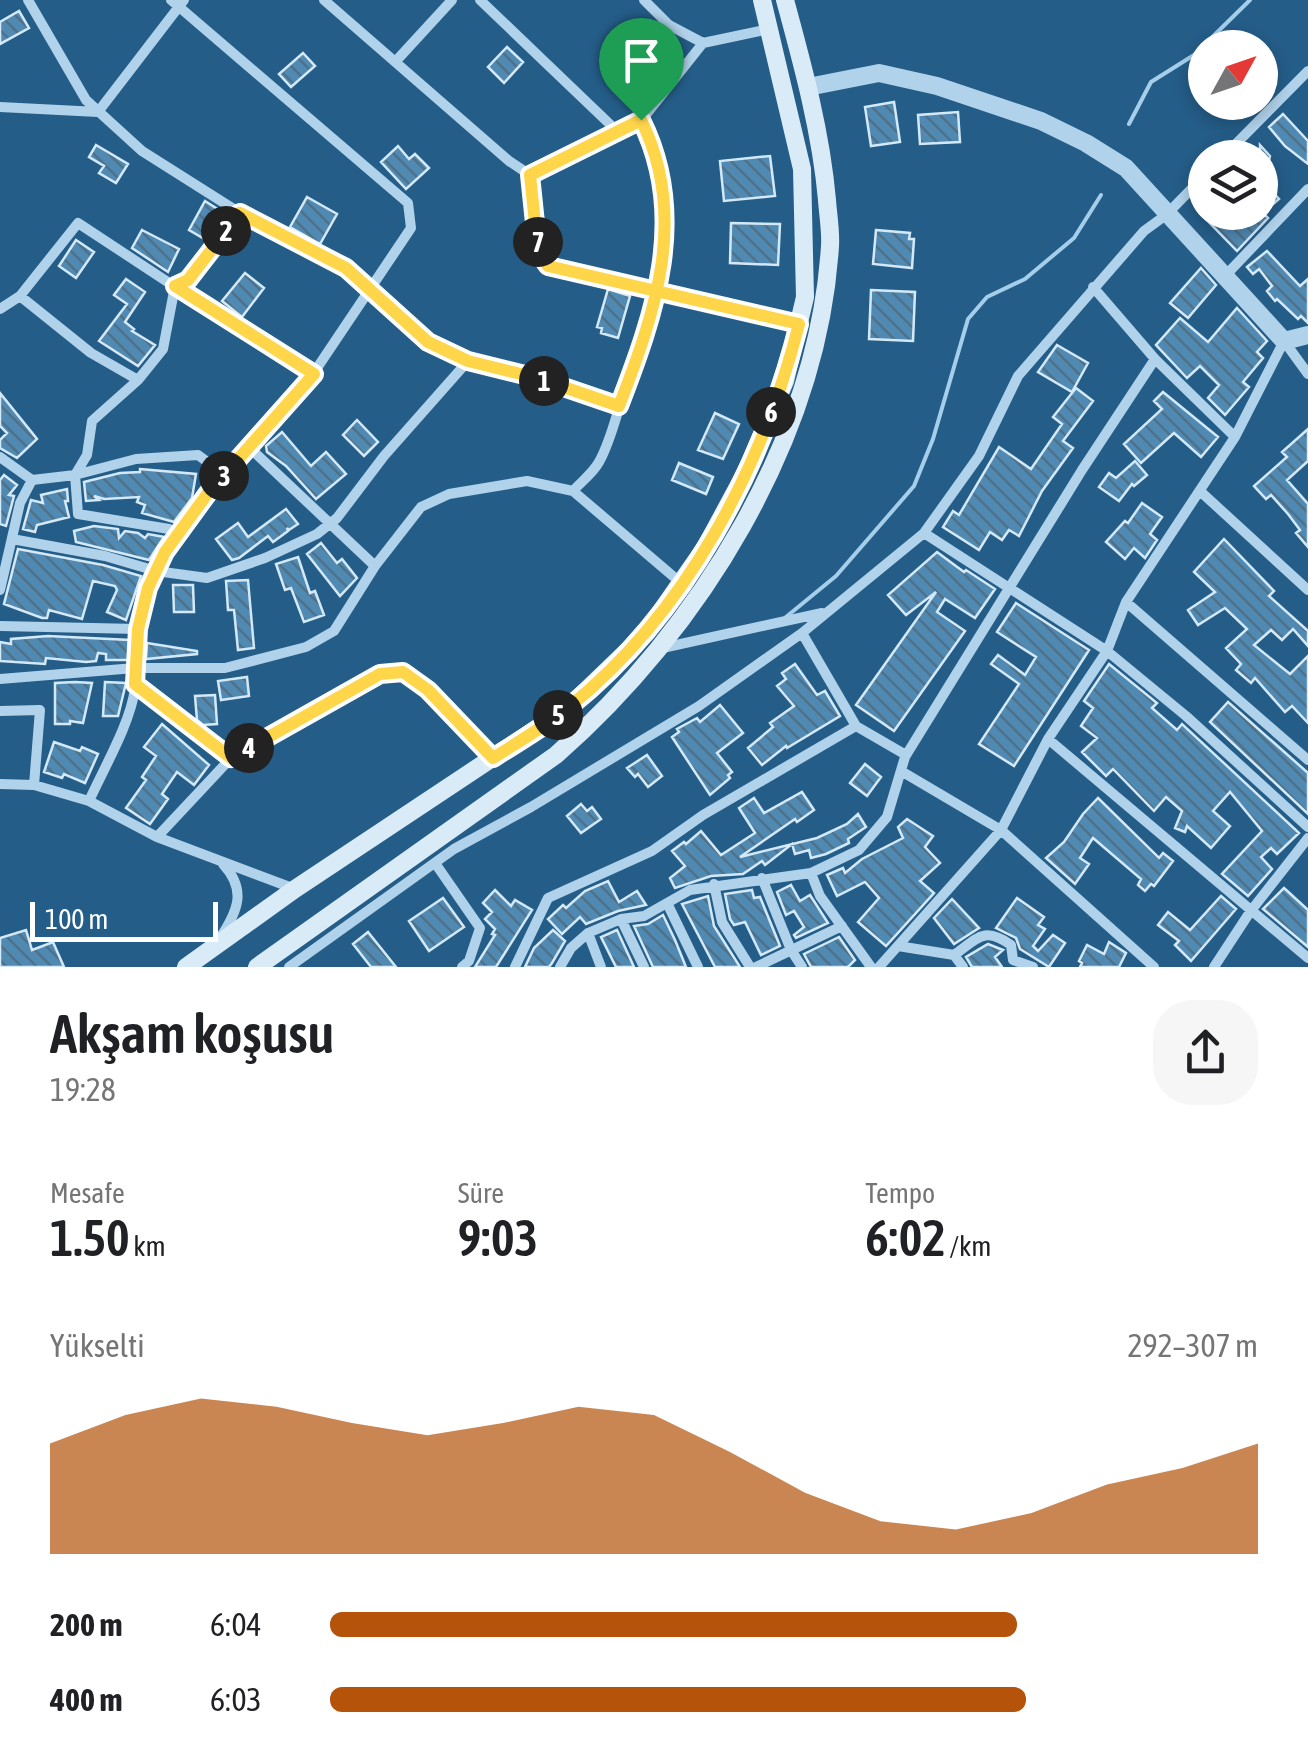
<!DOCTYPE html>
<html lang="tr">
<head>
<meta charset="utf-8">
<style>
	body { margin:0; font-family:"Asap Condensed",sans-serif; background:#f6f6f6; color:#202124; height:100vh; display:flex; flex-direction:column; font-size:38px; white-space:nowrap }
	* { box-sizing:border-box; margin:0 }
	p { font-size:32px; color:#757577 }
	.icon { flex:none; width:55px; height:55px; fill:none; stroke:currentColor; stroke-width:2; stroke-linecap:round; stroke-linejoin:round }
	.map { position:relative; height:967px; overflow:hidden }
	.side { display:flex; flex-direction:column; background:#fff; flex:1 }
	.side>* { flex:none }
	.needle { width:65px; rotate:50deg }
	.buttons { position:absolute; left:1188px; top:30px; display:grid; gap:20px }
	.buttons a { display:grid; place-items:center; width:90px; height:90px; border-radius:50%; background:#fff; box-shadow:0 5px 15px #0003; font-size:50px }
	.scale { position:absolute; left:30px; bottom:25px; width:188px; box-sizing:border-box; padding-left:10px; border:5px solid #fff; border-top:0; font-size:28px; line-height:35px; white-space:nowrap; color:#fff; -webkit-text-stroke:8px #245d88; paint-order:stroke }
	.pin { position:absolute; display:grid; place-items:center; width:85px; height:85px; color:#fff; margin:-102px -42px; border-radius:50% 50% 50% 0; rotate:-45deg; box-shadow:0 0 10px #0007 }
	.pin .icon { rotate:45deg }
	.km { position:absolute; width:50px; height:50px; margin:-25px; border-radius:50%; background:#222; color:#fff; font-size:28px; line-height:50px; text-align:center }
	.round { display:grid; place-items:center; flex:none; width:105px; height:105px; border-radius:40px; background:#f6f6f6 }
	.headline { display:flex; align-items:center; justify-content:space-between; height:170px; padding:0 50px }
	h1 { font-size:55px; font-weight:600; line-height:75px }
	.figures { display:grid; grid-template-columns:repeat(3,1fr); gap:15px; height:170px; padding:10px 50px }
	.figures div { display:grid; align-content:center }
	.figures b { font-size:50px; font-weight:600 }
	.figures small { font-size:28px; font-weight:400 }
	.figures p { font-size:28px }
	.chart { height:280px; padding:20px 50px }
	.chart p { display:flex; justify-content:space-between }
	.chart svg { width:100%; height:180px; margin-top:10px; fill:#b45309; opacity:.7 }
	ul { padding:0 50px; list-style:none; font-size:32px }
	li { display:grid; grid-template-columns:160px 120px 1fr; align-items:center; height:75px }
	li i { height:25px; border-radius:12px; background:#b45309 }
	.map>svg:first-child { display:block }
	.lines { fill:none; stroke-linecap:round; stroke-linejoin:round }
	.stream { stroke:#a4ceea; stroke-width:4 }
	.building { fill:url(#building-back-hatch); stroke:#d4e9f7; stroke-width:2.5 }
	.minor { stroke:#b0d2ea; stroke-width:10 }
	.tertiary { stroke:#b0d2ea; stroke-width:18 }
	.secondary { stroke:#daebf8; stroke-width:18 }
	.route-casing { stroke:#fff; stroke-width:20 }
	.route { stroke:#ffd54a; stroke-width:12 }
</style>
</head>
<body>
<div class="map">
<svg width="1308" height="967" viewBox="0 0 1308 967">
	<defs>
		<pattern id="building-back-hatch" width="6" height="6" patternUnits="userSpaceOnUse" patternTransform="scale(2.5)"><rect width="6" height="6" fill="#5089b2"/><path d="M-1 5l2 2M0 0l6 6M5-1l2 2" fill="none" stroke="#4e7189"/></pattern>
	</defs>
	<rect width="100%" height="100%" fill="#245d88"/>
	<g class="lines">
		<!-- stream -->
		<path class="stream" d="M1129 124 1151 82 1194 55 1250 0
			M786 617 836 576 914 486 933 439 968 319 987 297 1025 279 1074 238 1101 195"/>
	</g>
	<!-- building -->
	<path class="building" d="M19 11 29 28 0 44V22Z
		M507 47 523 62 504 83 488 67Z
		M303 53 315 66 291 87 279 74Z
		M894 102 900 142 871 146 865 107Z
		M958 112 960 142 920 144 918 115Z
		M1283 114 1308 141V164L1285 146 1269 127Z
		M96 145 128 164 116 183 99 173 104 166 89 157Z
		M1260 145 1270 156 1264 183 1279 199 1263 213 1268 218 1237 251 1199 212H1260Z
		M398 146 409 159 415 154 429 168 406 189 381 162Z
		M770 156 775 196 724 201 720 161Z
		M307 197 337 214 320 244 290 227Z
		M205 201 227 215 208 241 189 230Z
		M731 223 780 224 778 265 730 263Z
		M142 230 179 249 168 272 132 248Z
		M876 230 910 233 909 239H914L912 268 873 264Z
		M76 240 94 252 76 278 59 266Z
		M1267 251 1300 286 1308 279V323L1301 316 1298 319 1277 299 1275 301 1267 291 1272 286 1259 269 1253 274 1247 267Z
		M1201 268 1216 285 1188 318 1170 303Z
		M245 273 264 288 242 317 222 301Z
		M126 279 145 292 125 322 134 329 132 331 155 345 138 366 99 341 127 304 114 295Z
		M608 289 630 296 618 338 601 333 602 328 597 327Z
		M871 290 915 292 913 341 869 339Z
		M1237 308 1267 341 1257 352 1263 358 1243 382 1249 387 1225 415 1208 398 1219 385 1200 366 1187 378 1156 345 1180 318 1208 342Z
		M1057 345 1088 363 1072 392 1038 372Z
		M1076 388 1093 401 1063 441 1073 448 1042 491 1019 536 1009 530 1002 540 990 532 979 550 943 527 953 511 959 515 999 447 1031 469 1062 424 1053 417Z
		M1163 392 1218 437 1201 457 1174 433 1141 463 1124 444 1162 409 1154 401Z
		M0 393 37 439 17 458 0 448V440L7 433 0 426Z
		M715 413 739 424 723 459 698 450Z
		M357 420 378 442 364 456 343 435Z
		M1308 429V461L1287 480 1308 504V547L1296 533 1300 530 1288 514 1271 495 1266 499 1254 486 1287 457 1282 452Z
		M282 432 311 466 326 452 346 474 316 499 286 466 267 452 266 446Z
		M1135 461 1147 475 1134 486 1132 484 1119 501 1099 487 1109 473 1116 478Z
		M679 463 713 477 706 494 672 480Z
		M140 469 196 474 192 498 174 522 142 513 145 505 137 502 139 497 104 499 94 496 99 500 86 501 84 482 120 473 140 472Z
		M4 475 17 485 9 495 14 496 6 526 0 524V480Z
		M67 489 68 501H65L69 517 37 525 35 532 23 529 31 500 43 503 41 495Z
		M1142 503 1162 517 1150 534 1157 540 1145 558 1134 548 1125 559 1106 542 1125 521 1128 523Z
		M286 509 298 524 289 530 287 528 288 531 273 542 268 536 239 558 232 560 216 539 238 523 248 537Z
		M94 526 118 529 119 538 125 531 138 533 145 538 148 534 164 537 149 560 76 542 74 531Z
		M1224 539 1274 591 1269 596 1308 631V646L1293 629 1282 640 1271 630 1254 645 1290 674 1308 656V723L1292 706 1285 712 1255 678 1251 683 1236 670 1241 664 1226 648 1247 629 1225 608 1198 625 1188 610 1215 592 1194 572Z
		M321 543 337 563 342 559 357 578 340 596 307 554Z
		M18 549 103 565 141 576 126 620 107 612 117 590 115 586 93 581 82 619 49 610 47 618H42L4 604Z
		M937 552 964 572 966 570 995 589 975 618 945 599 937 612 965 631 894 731 856 705 936 592 906 615 888 595Z
		M298 557 310 593 315 591 324 615 304 622 291 588 285 590 276 564Z
		M248 580 254 648 238 650 234 610H228L226 581Z
		M173 585H193L194 612H174Z
		M1016 603 1089 650 1014 766 979 744 1019 684 991 664 998 655 1025 675 1036 657 997 632Z
		M48 636 130 640 128 660H106V654L98 653 96 661 86 662 46 658 45 664 0 661V642L11 644V639Z
		M147 643 197 651V654L146 659Z
		M795 664 817 695 825 691 840 716 787 748 786 746 762 765 748 748 773 727 770 723 794 706 777 686 786 679 782 673Z
		M1109 664 1157 703 1152 708 1177 730 1182 724 1299 833 1277 854 1271 848 1261 857 1272 869 1248 896 1222 874 1262 831 1230 792 1213 811 1230 826 1211 848 1187 826 1185 832 1175 828 1182 811 1166 797 1154 811 1113 769 1106 776 1082 752 1097 738 1081 726 1093 708 1084 701Z
		M247 677 249 696 221 700 218 681Z
		M75 682 92 683 83 723 70 721V724H55V683Z
		M105 682 126 683 118 716H103Z
		M215 695 217 724 203 725 197 720 195 696Z
		M1228 702 1308 773V814L1210 722Z
		M720 705 743 733 717 753 732 772 728 775 730 778 710 795 672 737 679 732 677 729 697 718 700 722Z
		M162 724 209 765 194 785 177 772 162 794 168 799 150 824 126 808 146 780 142 777 156 756 144 747Z
		M54 742 80 751 82 747 98 754 85 783 64 774 62 778 44 772Z
		M647 755 662 776 648 787 638 774 635 777 627 768Z
		M865 764 881 777 867 796 850 783Z
		M802 792 814 810 797 822 795 819 740 857 817 838 847 824 858 814 866 827 848 839 849 843 826 854 811 858 809 850 795 854 792 844 765 865 762 861 743 874 711 876 675 888 670 878 685 866 672 851 684 842 686 844 701 831 721 855 755 833 739 808 754 798 764 813Z
		M1098 798 1159 858 1163 853 1173 861 1154 886 1151 884 1145 891 1138 885 1141 879 1093 838 1080 858 1089 864 1075 884 1046 858 1064 842 1083 814Z
		M581 804 587 811 592 807 601 819 581 833 567 816Z
		M907 819 933 836 925 847 940 863 920 881 934 893 886 946 858 922 879 898 865 882 837 896 827 875 843 868 845 873 862 859 903 838 898 827Z
		M608 881 619 902 637 891 646 905 618 911 586 924 580 917 562 934 548 919 563 905 566 908 585 891Z
		M791 885 800 901 810 895 828 923 796 938 794 935 804 927 794 911 786 915 777 892Z
		M1284 888 1308 910V947L1263 909Z
		M495 890 511 906 515 900 532 910 496 967H475L495 935 492 934 495 929 485 919 492 912 483 903Z
		M752 890 754 898 760 897 780 946 761 955 745 922 734 925 730 919 725 894Z
		M708 896 714 926 740 967H715L682 904Z
		M1221 896 1236 909 1191 961 1175 945 1179 941 1158 925 1168 912 1190 930Z
		M443 898 464 927 429 951 409 921Z
		M1017 898 1044 917 1038 925 1045 929 1033 946 1038 951 1053 935 1065 943 1049 967 1020 949 1016 938 996 928Z
		M952 899 979 928 954 944 934 918Z
		M663 915 675 940 686 967H653L634 926 648 924Z
		M26 930 32 950 53 942 64 967H0V938Z
		M553 930 565 941 552 963 549 967H525L534 948Z
		M617 930 634 967H616L601 937Z
		M368 932 396 967H371L353 944Z
		M839 937 855 960 848 967H811L804 954Z
		M1109 942 1126 953 1119 967H1080L1082 963 1079 961 1087 945 1104 954Z
		M988 944 1003 950 995 957 1002 967H972L966 957Z"/>
	<g class="lines">
		<!-- minor -->
		<path class="minor" d="M28 0 86 100 142 151 240 213 346 268 429 342 468 361 537 378 619 406
			M171 0 408 203 411 228 313 374 250 448
			M324 0 509 161 530 175 538 252 548 266 799 324
			M480 0 618 132
			M644 0 669 25 703 43 769 29
			M396 61 452 0
			M0 107 98 112 184 0
			M1222 158 1308 71
			M530 175 641 121 703 43
			M1225 276 1308 189
			M1093 287 1155 359 1235 437
			M20 296 91 353 138 380
			M0 309 20 296 78 223 230 323 313 374
			M0 457 32 480 75 475 136 459 198 455 225 475
			M573 491 681 583
			M1201 492 1308 590
			M924 533 1107 651 1186 716 1308 827
			M175 536 169 529 78 514 75 475 87 455 92 421 138 380 163 349 175 286 188 280 240 213
			M12 539 105 556 156 571 207 578 265 558 317 534 337 518 384 456 468 361
			M0 590 20 503 32 480
			M1126 602 1308 760
			M0 626 138 629
			M802 633 856 726
			M658 649 822 613
			M0 679 135 668H225L306 647 334 631 375 566
			M135 684 231 758
			M0 711 40 710 34 785
			M1048 739 1308 958
			M901 771 1001 830 1154 967
			M0 784 34 785 89 801 157 837 295 889
			M89 801C104 768 131 722 135 688 139 655 136 622 147 589 166 534 211 490 250 448L375 566 421 507 449 494 527 481 573 491C581 482 593 473 599 462 611 441 617 412 625 389 659 302 686 210 641 121
			M157 837 231 758 380 675 403 673 428 690 493 759
			M435 863 480 928 469 961 462 967
			M811 873 820 896 871 967
			M762 878 791 950 802 967
			M714 884 722 922 750 967
			M668 905 698 967
			M621 919 644 967
			M588 933 601 967
			M220 938C238 911 247 890 223 864
			M898 946 954 955 963 967
			M954 955C978 938 984 926 1011 945L1013 960 1033 967
			M289 967 454 849 531 807 699 706 802 633 924 533 979 456 1018 376 1144 231 1166 215 1205 175
			M515 967 548 898 652 851 703 815 856 726 906 755
			M560 967 571 948 588 933 621 919 644 916 690 890 811 873 859 850 887 817 905 757 1082 470 1155 359
			M756 967 842 926
			M879 967 1001 830 1048 739 1107 651 1126 602 1235 437 1284 341 1308 374
			M1214 967 1250 912 1308 838"/>
		<!-- tertiary -->
		<path class="tertiary" d="M808 87 879 73 937 86 1041 121 1086 143 1126 168 1284 341 1308 335"/>
		<!-- secondary -->
		<path class="secondary" d="M186 967 295 889 569 707 646 633 705 548 746 472 785 381 805 297 802 169 762 0
			M257 967 556 755C699 630 818 439 830 246 831 231 828 215 827 200 821 132 803 66 785 0"/>
	</g>
	<g class="lines">
		<!-- route casing -->
		<g class="route-casing">
			<path id="route" d="M641 120C689 216 655 313 619 406L537 378 468 361 428 342 346 268 240 213 188 280 175 286 314 374 208 493 165 552 148 588 138 629 135 684 231 758 380 674 403 672 428 690 493 758C518 742 546 726 569 707 686 613 763 467 799 324L548 266 538 252 530 175 641 120"/>
		</g>
		<!-- route -->
		<use href="#route" class="route"/>
	</g>
</svg>
<div class="buttons">
<a><svg class="needle" viewBox="-14 -14 28 28"><path d="M0-13l5 13h-10z" fill="#e53935"/><path d="M0 13l5-13h-10z" fill="#757577"/></svg></a>
<a><svg class="icon" aria-label="layers" viewBox="0 0 24 24"><path d="M12 4l9 5-9 5-9-5zM3 14l9 5 9-5"/></svg></a>
</div>
<div class="scale">100 m</div>
<div class="pin" style="left:641px;top:120px;background:#1e9e55"><svg class="icon" aria-label="arrive" viewBox="0 0 24 24"><path d="M6 21V4h12l-3 4 3 4H6"/></svg></div>
<b class="km" style="left:544px;top:381px">1</b>
<b class="km" style="left:226px;top:231px">2</b>
<b class="km" style="left:224px;top:476px">3</b>
<b class="km" style="left:249px;top:748px">4</b>
<b class="km" style="left:558px;top:715px">5</b>
<b class="km" style="left:771px;top:412px">6</b>
<b class="km" style="left:538px;top:242px">7</b>
</div>
<section class="side">
<div class="headline"><div><h1>Akşam koşusu</h1><p>19:28</p></div><a class="round"><svg class="icon" aria-label="share" viewBox="0 0 24 24"><path d="M12 15V3M7 8l5-5 5 5M5 13v7h14v-7"/></svg></a></div>
<div class="figures">
<div><p>Mesafe</p><b>1.50<small> km</small></b></div>
<div><p>Süre</p><b>9:03</b></div>
<div><p>Tempo</p><b>6:02<small> /km</small></b></div>
</div>
<div class="chart"><p><span>Yükselti</span>292–307 m</p>
<svg viewBox="0 0 160 44" preserveAspectRatio="none"><path d="M0 44V17L10 10L20 6L30 8L40 12L50 15L60 12L70 8L80 10L90 19L100 29L110 36L120 38L130 34L140 27L150 23L160 17V44z"/></svg>
</div>
<ul>
<li><b>200 m</b>6:04<i style="width:74%"></i></li>
<li><b>400 m</b>6:03<i style="width:75%"></i></li>
</ul>
</section>
</body>
</html>
